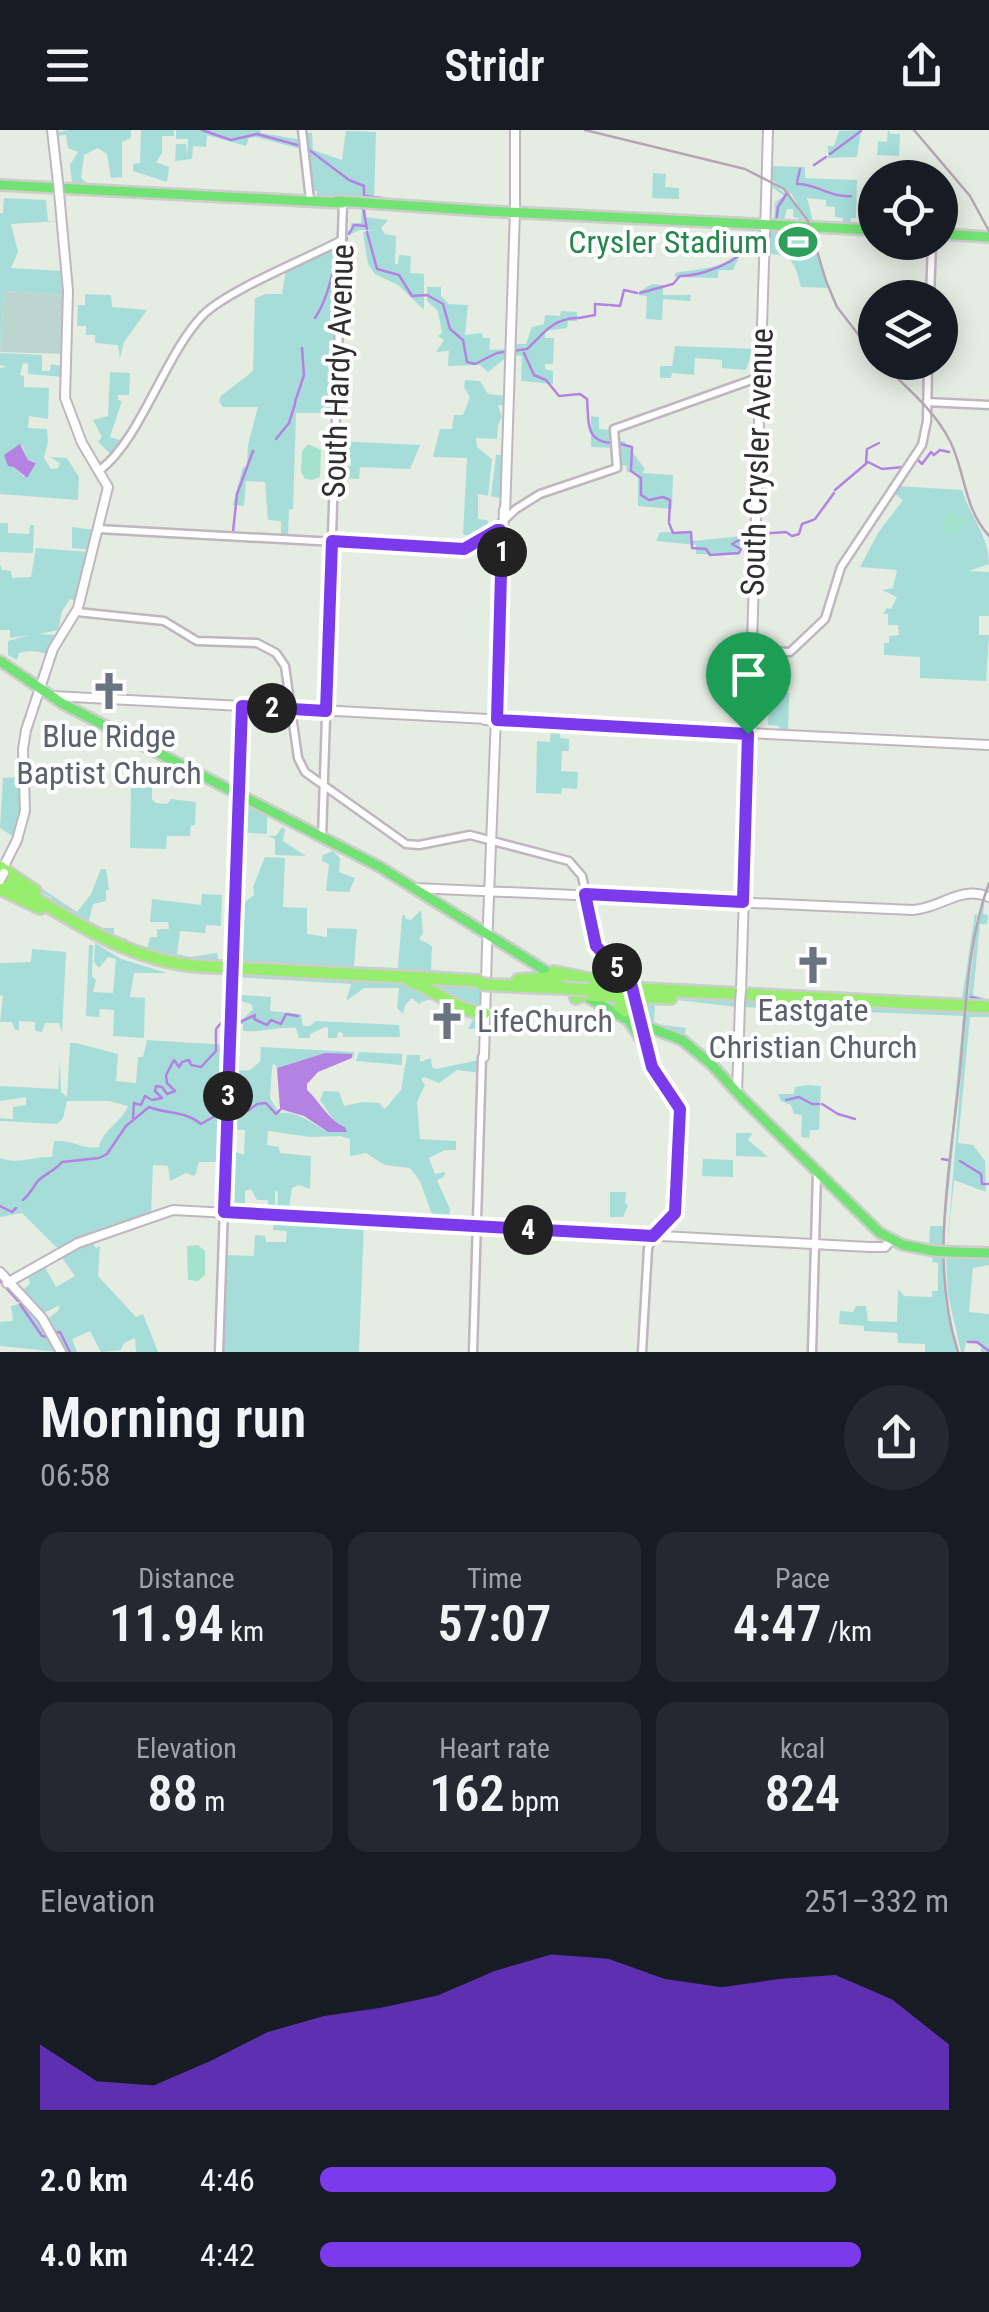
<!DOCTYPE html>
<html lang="en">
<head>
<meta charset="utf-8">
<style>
	body { margin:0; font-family:"Roboto Condensed",sans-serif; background:#242831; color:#f1f3f6; height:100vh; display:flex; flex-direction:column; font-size:38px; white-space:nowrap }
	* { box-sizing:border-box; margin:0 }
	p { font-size:32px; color:#9ea1a6 }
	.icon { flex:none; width:55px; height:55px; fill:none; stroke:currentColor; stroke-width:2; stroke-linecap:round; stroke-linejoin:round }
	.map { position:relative; height:1222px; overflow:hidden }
	.panel { display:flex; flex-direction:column; background:#171b24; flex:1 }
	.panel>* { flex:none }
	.fabs { position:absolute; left:858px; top:30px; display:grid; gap:20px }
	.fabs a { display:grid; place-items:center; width:100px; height:100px; border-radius:50%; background:#171b24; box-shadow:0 5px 25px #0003; font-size:50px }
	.pin { position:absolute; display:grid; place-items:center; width:85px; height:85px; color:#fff; margin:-102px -42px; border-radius:50% 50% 50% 0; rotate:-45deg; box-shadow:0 0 10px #0007 }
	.pin .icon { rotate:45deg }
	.km { position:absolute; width:50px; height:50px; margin:-25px; border-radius:50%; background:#222; color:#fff; font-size:28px; line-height:50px; text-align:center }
	.round { display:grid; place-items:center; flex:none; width:105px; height:105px; border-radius:52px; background:#242831 }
	.overview { display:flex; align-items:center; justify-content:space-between; height:170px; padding:0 40px }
	h1 { font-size:55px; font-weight:600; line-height:75px }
	.stats { display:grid; grid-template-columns:repeat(3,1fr); gap:15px; height:170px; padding:10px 40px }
	.stats div { display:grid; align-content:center; border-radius:20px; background:#242831; text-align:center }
	.stats b { font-size:50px; font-weight:600 }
	.stats small { font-size:28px; font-weight:400 }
	.stats p { font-size:28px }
	.chart { height:280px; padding:20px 40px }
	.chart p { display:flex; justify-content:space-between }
	.chart svg { width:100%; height:180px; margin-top:10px; fill:#7c3aed; opacity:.7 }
	ul { padding:0 40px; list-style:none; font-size:32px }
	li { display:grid; grid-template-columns:160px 120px 1fr; align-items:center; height:75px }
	li i { height:25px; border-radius:12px; background:#7c3aed }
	header { display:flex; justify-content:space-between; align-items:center; height:130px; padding:0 40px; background:#171b24; font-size:45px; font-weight:600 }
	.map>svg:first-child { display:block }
	.green { fill:#a6ddd8; fill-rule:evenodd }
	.cemetery { fill:#bcd5cf }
	.pitch { fill:#a3e3ce }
	.water { fill:#b382e3 }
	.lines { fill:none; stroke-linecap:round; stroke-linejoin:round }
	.stream { stroke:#b382e3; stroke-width:2.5 }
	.tertiary-casing { stroke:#c0b6c0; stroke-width:11 }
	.secondary-casing { stroke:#c0b6c0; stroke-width:12 }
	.primary-casing { stroke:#cdcdcd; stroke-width:14 }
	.motorway-casing { stroke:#cdcdcd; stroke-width:16 }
	.tertiary { stroke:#fff; stroke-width:6 }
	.secondary { stroke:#fff; stroke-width:8 }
	.primary { stroke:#73e274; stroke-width:9 }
	.motorway { stroke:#97ed6e; stroke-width:11 }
	.rail { stroke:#b6a5b4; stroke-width:2.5 }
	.tertiary-bridge-casing { stroke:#c0b6c0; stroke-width:11; stroke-linecap:butt }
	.secondary-bridge-casing { stroke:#c0b6c0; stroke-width:12; stroke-linecap:butt }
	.primary-bridge-casing { stroke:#cdcdcd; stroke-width:14; stroke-linecap:butt }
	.motorway-bridge-casing { stroke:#cdcdcd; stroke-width:16; stroke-linecap:butt }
	.tertiary-bridge { stroke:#fff; stroke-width:6 }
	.secondary-bridge { stroke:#fff; stroke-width:8 }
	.primary-bridge { stroke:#73e274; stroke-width:9 }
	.motorway-bridge { stroke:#97ed6e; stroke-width:11 }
	.route-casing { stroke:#fff; stroke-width:20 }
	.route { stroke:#7c3aed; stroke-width:12 }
	.labels { text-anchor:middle; stroke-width:8; stroke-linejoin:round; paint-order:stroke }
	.leisure-label { font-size:32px; fill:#27864d; stroke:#fff; text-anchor:end }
	.street-label { font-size:32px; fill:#2e2e2e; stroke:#fff }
	.worship-label { font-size:32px; fill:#5b616d; stroke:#fff }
</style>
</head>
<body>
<header><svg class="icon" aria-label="menu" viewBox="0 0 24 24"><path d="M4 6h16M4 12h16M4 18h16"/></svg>Stridr<svg class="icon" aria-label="share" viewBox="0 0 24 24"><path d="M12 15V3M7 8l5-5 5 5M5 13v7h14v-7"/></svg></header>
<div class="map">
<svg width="989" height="1222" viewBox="0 0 989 1222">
	<rect width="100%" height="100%" fill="#e5ede3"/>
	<!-- green -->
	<path class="green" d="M69 0H131V8L122 12V47L111 48 107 24 98 18 84 25 81 48 87 53 104 55H60L59 52H72L70 35 78 22 68 18 66 5 55 6V3Z
		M141 0H174V6H162V23L156 32 169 37 167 52 133 41V34L140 33Z
		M176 0H260L261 3 297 9 301 19 256 7 249 8 246 16 207 5 206 17 193 16 192 29 175 31 176 14H186L187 27 188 9H176Z
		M861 0 857 27 828 28V16H834L839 1Z
		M888 0 891 4H900L899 26 877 25 878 11 887 12Z
		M346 1 376 2 374 73 317 69V61H311L304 2 312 3 313 20 342 30Z
		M773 36 805 37V48L857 50 856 88H851L850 97H843V88L835 87V77L826 76V70L807 68 814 95H810L792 65 768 47Z
		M653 43 666 44 665 57 679 58V69L652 68Z
		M768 50 790 67 808 95 798 94V88L793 87V79H787L783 94 774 93 775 72 784 66 768 54Z
		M4 68 46 70 48 91H60L11 94 18 122 11 138 65 141 67 165 4 161 0 221V83H3Z
		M362 76H366V87L388 90 381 98 385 104 396 106 395 134H398L399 125 411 126 410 143 424 144V180L398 155 375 144 368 134 363 102 372 100H360L344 107 343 100H351V93H361Z
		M767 97 810 99 827 158 801 157C795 133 793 124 766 124Z
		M755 110 762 112 754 119 742 121 733 140H719L718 148 675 147V143C692 139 719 140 734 126 738 122 740 117 743 112Z
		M338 114 335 283H296L293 379 289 380 288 407H281V391L268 390 265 352 246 351 244 376 233 375 243 337 247 336 248 315 258 277H223L219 271 221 266 253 241 255 168 266 164H282L286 140Z
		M652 154 663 155V165H691L690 171 663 169 662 190 646 189 647 166 639 165 640 161Z
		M427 157H441V166L449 174 468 175 465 205 482 203 483 208H490L489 220 507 219V227L488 242 480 235 448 236 449 221 436 222 444 210 438 206 442 203 438 181 427 171Z
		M85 164 111 165 112 177 147 180 124 212 120 228 118 215 95 213V205H86V196H77L78 175H85Z
		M561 181 577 182V191H568L567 198 545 201V208H554L553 234H545V239L553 241V254L521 251 522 226 512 225V214H526L532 197 544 194 545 185 560 186Z
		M675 216 760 219V226L751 225 746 240 722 238V230L695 228 694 245 672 243 671 248H660V236H672Z
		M0 223 42 225V241H50L51 234 63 236V247L28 244V234L23 233 20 245 24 246V257L49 258 48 289 29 286 28 298 47 299 48 312 44 328 51 339 58 338 60 333 50 327 67 328 79 347 78 370 0 364V238L7 237 0 235ZM22 315 28 330 35 332 24 347 14 336H8L5 325Z
		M110 242 130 243 129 265H118V270L122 271 110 307 123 311 113 326 98 312 102 307 93 290 108 286Z
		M465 250 480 251 488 264 507 266V275H498L502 287 498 295 497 309 476 308 477 317 492 329 488 366 478 364V389L487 390 493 400 490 403 485 399 472 408 463 404 467 328 433 327 440 299H452L454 285H463L470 267 464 257Z
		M591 286 599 287V299L613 300 616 311H624L645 339 642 343 673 345 672 379 638 376V343L627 342 626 335 618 336 616 318 591 317Z
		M337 311 420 315 410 339 360 337 359 349 336 348V336H351V329L336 328Z
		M496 325H505L502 383H498L500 368 491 366Z
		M896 356 962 360C970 387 989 405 989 434L969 441 989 442V486H979V505H989L986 551 920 548V527L884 525V513H889V506L899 505 898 495H888V484H883L887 478 891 479 897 467 882 460 893 458 897 440 860 437 878 403 903 370 892 362Z
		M0 393H8V403L29 404 30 395H34L33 423 0 422Z
		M72 397 95 400 91 420 72 418Z
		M660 402H688L693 411 742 406 738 425 696 424V415L656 411Z
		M36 418 90 422 80 472 70 469 62 481 58 500 39 504 58 505 50 525C39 521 30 520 19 523L17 530 8 525V511L29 505 10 508V500H0V434L2 440 11 441 12 448 31 447Z
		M770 562 789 563 788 604 782 603 779 596 768 595Z
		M551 595 560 596V608L569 609V621H562L561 641 578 642 577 659 562 658 561 664 536 663 537 611 550 612Z
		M15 647 16 656H24V675L14 707 0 698 3 648Z
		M131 656H152V669L156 673 167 674 171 669 196 672 195 695H191L190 706H167L166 719 130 718Z
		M240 667 267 681V704L237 702Z
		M282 697 285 699 283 711 306 726 275 725V709L267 706H276Z
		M333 721 340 728 339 742 355 748 349 762 326 761 329 734 322 731 323 725Z
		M265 727 285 728 283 777 307 778V804L327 807V798L357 799 354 836 398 838 402 787 404 784 406 789 411 790 421 780 423 803 419 809 432 816 431 840 485 844V849L233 836 234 788H243L244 773 254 765 253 757Z
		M101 739H106L109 760H106V771L93 774 89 791 103 798H114V808H126L131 815 147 820 150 807H157V799H169L168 792H150L152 769 201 775 202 764 222 765 221 796 206 795 205 803 180 801 177 824 190 827 217 823 219 832 230 831V835L192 832 118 815 54 774 52 768 37 760 29 750 77 782 91 764Z
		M985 767 983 784 988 785 987 794H980L973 865 989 869V875L967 874 976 802Z
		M975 784H977L966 874 741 863 743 857 962 868Z
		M95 813 121 829 167 843H134L130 867 145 868 144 908 113 906 114 880 100 879 99 887 86 886 89 815H93L92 846 96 850 93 862 113 863 116 829 108 827 99 838 94 832Z
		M32 819 66 822 62 903 59 893H45L42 902 35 901V892L19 891V900H15L12 892H0L3 866 0 865V833L31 832Z
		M233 843 418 855 482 887V898L468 899 474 888C457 878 438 861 419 874L412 868 405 875 403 884 397 878 399 858H364L346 871 351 854 234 847Z
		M421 853 484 857 482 880 481 882Z
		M241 865 271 867 270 881 301 884 303 896H310L316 891 399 895 400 907H343V903L338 902 337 908H328V898L325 897 310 904V908H299L296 898C277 896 262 903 243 901V894H233V889H243L253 879 251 874 241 871Z
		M639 868 738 871 737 877 677 870 655 874 654 894 686 898 684 907 645 892Z
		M741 871 989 883V887H970L958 1013 973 1015 985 1031 986 1062 954 1050 947 1118 966 885 943 1118 929 1117 930 1096H943L963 886 741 877Z
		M147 910 228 915 225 1032H199L195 1046 186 1043 170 1051 168 1036 153 1035 151 1085 60 1121 22 1083 0 1087V1028C18 1035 33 1026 52 1027L54 1011C74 1010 84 1020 99 1017 102 1000 122 992 128 976L109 971H67L63 988 57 994 0 991V988L13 989V977L26 975V967L0 971V956L58 959 60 929 61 962 67 967 70 913H76L118 924 116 951 136 953 138 927H143Z
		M261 917 354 922V931L352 925 325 923 277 938 274 933 272 937 270 968 279 983C300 981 310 993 328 1002L336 994 320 970 324 961 339 962 344 976 363 972 379 973 385 979 401 960 407 925H420V932L431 928 432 937 436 939 479 930 480 943 457 940 439 953 424 947 421 949 425 955 417 972 420 1009 456 1011V1020H445L429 1028 435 1044 445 1042 444 1047 437 1050 450 1079 449 1091 434 1090 420 1051 410 1038 385 1035 366 1023 350 1026V1009L340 1006 310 1007 268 1001 267 1015 279 1017 280 1023 311 1026 310 1059 299 1055 292 1058 288 1085 277 1083 278 1061 275 1062V1083L268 1084V1070H257L251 1059 245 1061V1077L226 1071 228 1019 244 1025 245 1000 229 999 231 941 250 940 260 932Z
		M359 922 402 924V935L356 931Z
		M807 955 821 956 819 1000H810L809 1008 801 1007 802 985 794 984 791 975 781 971 778 964H794L795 957Z
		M736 1003H753L748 1010 768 1027 736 1026Z
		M703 1029 733 1030V1047L702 1046Z
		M610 1062H626L625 1073 628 1075 623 1087H610Z
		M274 1086 364 1091 359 1222H220L223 1125 254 1126 255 1105 265 1106 266 1112H286L287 1101 273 1100Z
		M91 1109 96 1118 100 1116 98 1146 136 1187 143 1184 158 1222H136L135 1208 124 1213 121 1220 101 1222 90 1201 72 1209 77 1222H63L56 1207 60 1204H54L45 1191 58 1181 60 1175 40 1185 20 1163 30 1153 27 1144 43 1134 56 1157 75 1146 60 1125Z
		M934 1124H943L946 1176 957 1222H925V1214L898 1213 897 1203 864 1201V1196L839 1194 840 1181 853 1182 856 1176H866L868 1191 897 1192 898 1159 904 1166 932 1167V1161H938V1133L932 1132Z
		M989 1126V1135L973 1138 969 1182 989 1184V1222H981V1215L966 1212 964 1222H961L948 1165 946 1129Z
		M22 1173 45 1198 59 1222 0 1216V1192L13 1191 11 1176Z"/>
	<!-- cemetery -->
	<path class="cemetery" d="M4 161 68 165 64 224 0 222Z"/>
	<!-- pitch -->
	<path class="pitch" d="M787 99 807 102 809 116 807 120 787 122 786 108H783Z
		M308 314 321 320 320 347 312 350 305 349 301 342 302 321Z
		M946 382 968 387 966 396 956 404H943Z
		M198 1115 205 1121V1145L198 1151 188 1150 187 1116Z"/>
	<!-- water -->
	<path class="water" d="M20 314 28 330 36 333 27 348 14 337 8 336 4 325Z
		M325 923 352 924V928L318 942 307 954V960C320 972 329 991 345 997L347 1002H328L304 986 280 979 277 938Z"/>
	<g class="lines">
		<!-- stream -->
		<path class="stream" d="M202 0 231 10 257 4 301 16
			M308 19 349 50 364 56V70
			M830 24 861 1
			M814 35 826 27
			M797 52 800 39
			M797 54C815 53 831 68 851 66
			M365 66 382 68
			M363 77 367 99
			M776 92 778 77 787 63
			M367 102 377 139 399 145 412 166 427 165 443 174 450 199 463 210 467 232 475 234 497 223 527 219C544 204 551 189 577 188
			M349 104 354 95 366 96
			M344 119 347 108
			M640 163 673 154 680 146C696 146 717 139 731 131 742 124 746 116 760 113
			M610 175 620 176 624 160 637 163
			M315 188C329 167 331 144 339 122
			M579 188 595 185V174L608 175
			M524 223 534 245 546 250 559 266 580 264 587 269C589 290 584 312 612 313
			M295 272 304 245 302 218
			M276 309 289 293 295 274
			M617 313 632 317 631 341 641 348V365L649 370 663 367 670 370 669 391
			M918 330 922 334 931 322 934 325 940 320 949 322
			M866 333 867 319 879 313
			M835 360 868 332 882 339 903 337
			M815 389 834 363
			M669 393 673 403 691 402 692 418 706 419 710 425 739 423 741 419 732 414 750 404
			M233 402 237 364 253 321
			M759 404 786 402 792 406 799 404 802 394 813 390
			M971 867 989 872
			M216 912V899L222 892H240L255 885 254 889 267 895 271 890 281 894 286 884 298 886
			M786 970 799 967 812 974H819
			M822 974 838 984 855 989
			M230 977 236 973 248 981 257 974 266 973 276 984 280 980
			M133 988 134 973 141 975 145 966 152 970 162 968 155 961 156 956 162 957 167 964 175 961 167 953 166 945 174 930 179 937 182 932 189 930 191 935 201 937 216 921V914
			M942 1029 948 1030
			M960 1031 981 1044 982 1054H986
			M988 1054H989
			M23 1070C30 1064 32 1059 37 1052 44 1044 55 1041 62 1032L99 1028 107 1024 126 996 149 977C167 984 186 981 201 994L225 980
			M0 1076 12 1082 16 1078
			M0 1151 18 1171
			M20 1174 42 1206 47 1207
			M55 1203 60 1202 70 1222
			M968 1212H977L989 1221"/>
		<!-- tertiary casing -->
		<g class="tertiary-casing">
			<path id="tertiary" d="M302 0 310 70
				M930 168 932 112
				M927 272 989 275
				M100 340C141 309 165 224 203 185 228 160 306 129 340 111
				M98 399 463 419 482 411 516 379 540 364 617 338 614 299 760 247
				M77 482 164 491 197 511 257 513 276 523 285 536 298 628 305 642 406 714 419 715 470 705 569 731 582 746 598 820 628 848
				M751 520 790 522 825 489 841 437 922 315 927 291 928 232
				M322 708 343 73
				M231 832 242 577
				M219 1222 232 845
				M473 1222 482 927
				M642 1222 648 1118 655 1103 676 1080 680 981 654 941 646 914
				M812 1222 817 1043"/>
		</g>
		<!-- secondary casing -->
		<g class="secondary-casing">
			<path id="secondary" d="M52 0 58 52
				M766 70 768 0
				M505 385 515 81V0
				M53 566 488 589
				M485 590 989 615
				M2 740 17 710 25 681 23 619 26 600 53 519 78 478 108 357 82 313 65 268 68 161 59 62
				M415 758 913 780C942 778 960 755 989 767
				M487 818 504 380
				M741 860 766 70
				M484 927 487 816
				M737 963 740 873
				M0 1142 42 1188 61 1222
				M7 1153 78 1113 173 1080 869 1117H885L891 1110"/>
		</g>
		<!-- primary casing -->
		<g class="primary-casing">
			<path id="primary" d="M0 55 343 73
				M337 71 486 81
				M485 81 875 100
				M940 104 989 107
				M0 531 63 574 380 737 557 848
				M587 867 624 888 682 910 711 934 744 970 880 1103 903 1115 934 1121
				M630 893 647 918
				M953 1122 989 1123"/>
		</g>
		<!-- motorway casing -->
		<g class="motorway-casing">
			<path id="motorway" d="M0 737 35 761
				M0 747C63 784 122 829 196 836L482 851
				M0 759 40 778
				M554 842 598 851
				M518 850 564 847
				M410 851C437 860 455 881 484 883
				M604 851 628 848
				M491 855 562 858
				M584 856 989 877
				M631 866 621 869 620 877 626 881 640 878
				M576 868 583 865 671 868"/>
		</g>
		<!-- tertiary -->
		<use href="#tertiary" class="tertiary"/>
		<!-- secondary -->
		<use href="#secondary" class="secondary"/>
		<!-- primary -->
		<use href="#primary" class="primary"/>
		<!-- motorway -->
		<use href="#motorway" class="motorway"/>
		<!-- rail -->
		<path class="rail" d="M585 0 745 39 784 59 808 91 826 151 837 177 875 226
			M914 0 970 66 989 101
			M881 232C905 257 934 279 950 311 966 343 963 377 989 406
			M958 1222C929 1133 951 1033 960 941 966 878 967 813 989 753"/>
		<!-- tertiary-bridge casing -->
		<g class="tertiary-bridge-casing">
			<path id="tertiary-bridge" d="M231 832 232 845
				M631 853 637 868
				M641 886 644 901"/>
		</g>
		<!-- secondary-bridge casing -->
		<g class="secondary-bridge-casing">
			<path id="secondary-bridge" d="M58 52 59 62
				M0 750 4 743
				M740 873 741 860"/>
		</g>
		<!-- primary-bridge casing -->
		<g class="primary-bridge-casing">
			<path id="primary-bridge" d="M934 1121 953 1122"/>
		</g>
		<!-- motorway-bridge casing -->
		<g class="motorway-bridge-casing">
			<path id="motorway-bridge" d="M481 854 491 855
				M562 858 590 860"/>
		</g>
		<!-- tertiary-bridge -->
		<use href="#tertiary-bridge" class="tertiary-bridge"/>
		<!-- secondary-bridge -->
		<use href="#secondary-bridge" class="secondary-bridge"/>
		<!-- primary-bridge -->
		<use href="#primary-bridge" class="primary-bridge"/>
		<!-- motorway-bridge -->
		<use href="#motorway-bridge" class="motorway-bridge"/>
	</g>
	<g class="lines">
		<!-- route casing -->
		<g class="route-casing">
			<path id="route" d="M497 400H500L502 407 497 590 748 604 743 772 585 764 596 816 631 853 652 937 680 979 675 1083 653 1106 224 1082 242 576 326 581 332 411 464 419Z"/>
		</g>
		<!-- route -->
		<use href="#route" class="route"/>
	</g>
	<!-- icons -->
	<defs>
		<g id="stadium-bare" transform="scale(3)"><path d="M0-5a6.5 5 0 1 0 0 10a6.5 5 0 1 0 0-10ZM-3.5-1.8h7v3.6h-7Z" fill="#2e9e5b" stroke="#fff" stroke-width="2.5" paint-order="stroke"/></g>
		<g id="church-bare" transform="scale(3)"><path d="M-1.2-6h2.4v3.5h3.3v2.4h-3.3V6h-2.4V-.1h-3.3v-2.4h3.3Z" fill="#6b7280" stroke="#fff" stroke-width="2.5" paint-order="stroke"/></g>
	</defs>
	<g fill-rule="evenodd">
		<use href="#stadium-bare" x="798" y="112"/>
		<use href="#church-bare" x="109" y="561"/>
		<use href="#church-bare" x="813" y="835"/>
		<use href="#church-bare" x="447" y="891"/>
	</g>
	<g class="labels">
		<!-- leisure labels -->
		<g class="leisure-label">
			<text x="768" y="123">Crysler Stadium</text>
		</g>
		<!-- street labels -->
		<g class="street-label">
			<text transform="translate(338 241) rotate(-88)" y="11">South Hardy Avenue</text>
			<text transform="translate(757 332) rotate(-88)" y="11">South Crysler Avenue</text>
		</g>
		<!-- worship labels -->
		<g class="worship-label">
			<text x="109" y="617">Blue Ridge<tspan x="109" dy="37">Baptist Church</tspan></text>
			<text x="813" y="891">Eastgate<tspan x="813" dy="37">Christian Church</tspan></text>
			<text x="477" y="902" text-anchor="start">LifeChurch</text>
		</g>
	</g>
</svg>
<div class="fabs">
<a><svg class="icon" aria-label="locate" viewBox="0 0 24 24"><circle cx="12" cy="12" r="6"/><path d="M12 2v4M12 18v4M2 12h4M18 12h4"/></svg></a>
<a><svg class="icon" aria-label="layers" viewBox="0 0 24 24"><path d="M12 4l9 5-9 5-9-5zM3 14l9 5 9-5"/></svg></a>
</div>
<div class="pin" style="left:748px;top:604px;background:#1e9e55"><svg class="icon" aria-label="arrive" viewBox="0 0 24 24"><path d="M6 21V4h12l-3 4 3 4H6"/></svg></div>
<b class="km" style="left:502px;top:422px">1</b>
<b class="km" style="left:272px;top:578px">2</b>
<b class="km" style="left:228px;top:966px">3</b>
<b class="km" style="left:528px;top:1100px">4</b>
<b class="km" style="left:617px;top:838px">5</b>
</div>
<section class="panel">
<div class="overview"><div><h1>Morning run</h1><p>06:58</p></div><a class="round"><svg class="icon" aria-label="share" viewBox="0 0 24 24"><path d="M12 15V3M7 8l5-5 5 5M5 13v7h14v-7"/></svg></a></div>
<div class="stats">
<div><p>Distance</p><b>11.94<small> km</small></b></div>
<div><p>Time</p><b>57:07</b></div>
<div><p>Pace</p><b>4:47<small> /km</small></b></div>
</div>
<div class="stats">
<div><p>Elevation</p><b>88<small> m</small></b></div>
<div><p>Heart rate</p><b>162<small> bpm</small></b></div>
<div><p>kcal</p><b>824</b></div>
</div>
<div class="chart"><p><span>Elevation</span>251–332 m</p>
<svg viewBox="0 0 160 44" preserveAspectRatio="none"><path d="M0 44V28L10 37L20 38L30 32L40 25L50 21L60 19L70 16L80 10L90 6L100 7L110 12L120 14L130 12L140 11L150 17L160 28V44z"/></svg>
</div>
<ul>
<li><b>2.0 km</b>4:46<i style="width:82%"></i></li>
<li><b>4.0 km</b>4:42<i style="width:86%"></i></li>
</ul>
</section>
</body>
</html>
